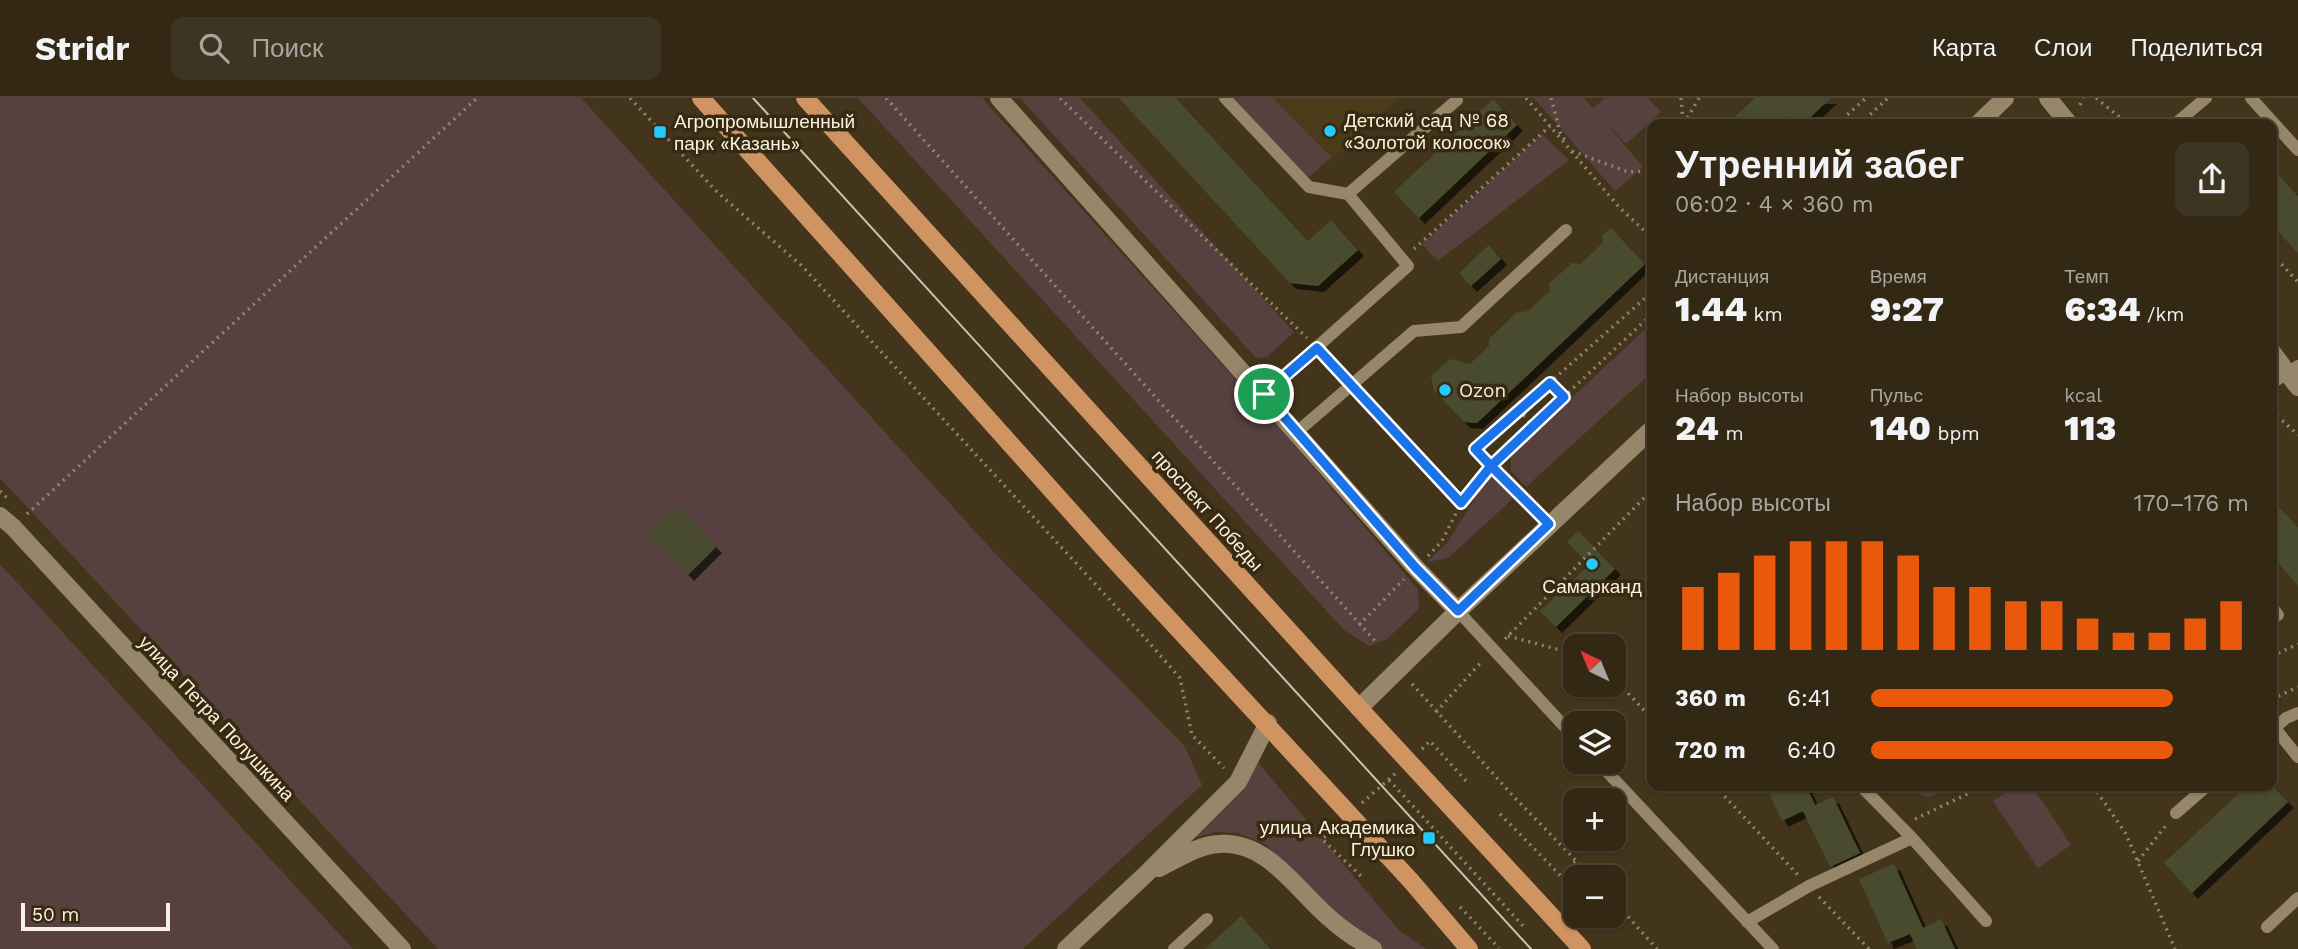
<!DOCTYPE html>
<html lang="ru">
<head>
<meta charset="utf-8">
<style>
	body { margin:0; font-family:"Work Sans",sans-serif; background:#3d3422; color:#f1f3f6; height:100vh; display:flex; flex-direction:column; font-size:26px; white-space:nowrap }
	* { box-sizing:border-box; margin:0 }
	p { font-size:23px; color:#a8a6a0 }
	.icon { flex:none; width:38px; height:38px; fill:none; stroke:currentColor; stroke-width:2; stroke-linecap:round; stroke-linejoin:round }
	.map { position:relative; flex:1; overflow:hidden }
	.side { position:absolute; left:1647px; top:21px; width:630px; height:672px; display:flex; flex-direction:column; background:#322814; border-radius:14px; box-shadow:0 2px 5px #0004,0 0 0 2px #4d4434 }
	.side>* { flex:none }
	.needle { width:46px; rotate:317deg }
	.tools { position:absolute; left:1563px; top:536px; display:grid; gap:14px }
	.tools a { display:grid; place-items:center; width:63px; height:63px; border-radius:14px; background:#322814; box-shadow:0 2px 5px #0004,0 0 0 2px #4d4434; font-size:35px }
	.scale { position:absolute; left:21px; bottom:18px; width:149px; box-sizing:border-box; padding-left:7px; border:4px solid #f9f1e2; border-top:0; font-size:19px; line-height:24px; white-space:nowrap; color:#f9f1e2; -webkit-text-stroke:5px #382a11; paint-order:stroke }
	.pin { position:absolute; display:grid; place-items:center; width:60px; height:60px; color:#fff; margin:-30px; border:4px solid #fff; border-radius:50%; box-shadow:0 2px 7px #0007 }
	.round { display:grid; place-items:center; flex:none; width:74px; height:74px; border-radius:14px; background:#3d3422 }
	.overview { display:flex; align-items:center; justify-content:space-between; height:119px; padding:0 28px }
	h1 { font-size:38px; font-weight:800; line-height:52px }
	.figures { display:grid; grid-template-columns:repeat(3,1fr); gap:10px; height:119px; padding:7px 28px }
	.figures div { display:grid; align-content:center }
	.figures b { font-size:35px; font-weight:800 }
	.figures small { font-size:19px; font-weight:400 }
	.figures p { font-size:19px }
	.chart { height:196px; padding:14px 28px }
	.chart p { display:flex; justify-content:space-between }
	.chart svg { width:100%; height:126px; margin-top:7px; stroke:#ea580c; stroke-width:6 }
	ul { padding:0 28px; list-style:none; font-size:23px }
	li { display:grid; grid-template-columns:112px 84px 1fr; align-items:center; height:52px }
	li i { height:18px; border-radius:9px; background:#ea580c }
	header { display:flex; align-items:center; gap:42px; box-sizing:border-box; height:98px; padding:0 35px; background:#322814; border-bottom:2px solid #4d4434 }
	header strong { font-size:33px }
	nav { display:flex; gap:38px; margin-inline-start:auto; font-size:24px }
	.search { width:490px; height:63px; background:#3d3422; display:flex; align-items:center; gap:18px; box-sizing:border-box; padding:0 24px; border-radius:14px; color:#a8a6a0; font-size:26px }
	.map>svg:first-child { display:block }
	.built { fill:#4c3b1a }
	.green { fill:#56413f }
	.building { fill:#4a4c2f; filter:url(#shadow) }
	.lines { fill:none; stroke-linecap:round; stroke-linejoin:round }
	.path { stroke:#90856f; stroke-width:3.5; stroke-dasharray:2 5; stroke-linecap:butt }
	.service { stroke:#96866a; stroke-width:12 }
	.minor { stroke:#96866a; stroke-width:18 }
	.primary { stroke:#d09362; stroke-width:18 }
	.tram { stroke:#cbc2b0; stroke-width:2 }
	.route-casing { stroke:#fff; stroke-width:14 }
	.route { stroke:#1a73e8; stroke-width:9 }
	.poi-dot { fill:#26c9fe; stroke:#382a11; stroke-width:2.5 }
	.labels { text-anchor:middle; stroke-width:7; stroke-linejoin:round; paint-order:stroke }
	.poi-label { font-size:19px; fill:#f9f1e2; stroke:#382a11; text-anchor:start }
	.street-label { font-size:19px; fill:#f9f1e2; stroke:#382a11 }
</style>
</head>
<body>
<header>
<strong>Stridr</strong>
<div class="search"><svg class="icon" aria-label="search" viewBox="0 0 24 24"><circle cx="10" cy="10" r="6"/><path d="M15 15l6 6"/></svg>Поиск</div>
<nav><a>Карта</a><a>Слои</a><a>Поделиться</a></nav>
</header>
<div class="map">
<svg width="2298" height="851" viewBox="0 0 2298 851">
	<defs>
		<filter id="shadow"><feDropShadow dx="6" dy="6" stdDeviation="0" flood-color="#0009"/></filter>
	</defs>
	<rect width="100%" height="100%" fill="#42351b"/>
	<!-- built -->
	<path class="built" d="M1266 0H1399L1328 65Z"/>
	<!-- green -->
	<path class="green" d="M0 0H581L992 452 1184 647 1202 687 1023 851H438L0 380Z
		M858 0H982L1282 333 1418 491 1419 511 1387 541 1369 548 1344 532Z
		M1020 0H1080L1294 234 1267 259 1256 260Z
		M1234 0H1273L1331 59 1308 80Z
		M1534 0H1584L1593 10 1605 0H1648L1661 14 1626 46 1605 24 1643 69 1615 93Z
		M1542 36 1569 62 1438 163 1422 146Z
		M1652 225V274L1526 389 1511 373V356Z
		M1494 378 1516 398 1448 460 1427 464 1447 445 1484 386 1490 379Z
		M0 466 353 851H0Z
		M1256 662 1399 832 1426 851H1383L1361 839 1320 802 1265 746 1237 735 1216 734 1193 740Z
		M1905 688H1964L1927 699Z
		M2016 688H2032L2071 747 2038 770 1993 703Z"/>
	<!-- building -->
	<path class="building" d="M1119 0H1176L1308 143 1331 122 1358 152 1318 188 1290 185Z
		M1755 0H1831L1803 26H1795L1787 18 1778 26H1727Z
		M1493 1 1517 27 1419 120 1394 94Z
		M2272 69 2298 98V155L2272 127Z
		M1611 130 1645 166 1477 325 1464 324 1434 292 1431 278 1450 261 1470 266 1489 248V241L1516 215 1528 213 1550 193 1549 186 1572 165 1580 166 1603 145 1602 137Z
		M1489 147 1501 161 1471 188 1459 175Z
		M2272 401 2298 429V487L2272 458Z
		M676 408 716 449 688 477 648 436Z
		M1578 433 1615 471 1556 529 1540 513 1589 467 1567 444Z
		M1766 688H1806L1815 707 1833 699 1860 755 1830 769 1803 713 1782 723Z
		M2247 688H2272L2288 704 2192 795 2164 765Z
		M1894 766 1923 830 1941 821 1955 851H1917L1910 836 1888 845 1859 781Z
		M1241 818 1271 851H1205Z"/>
	<g class="lines">
		<!-- path -->
		<path class="path" d="M630 0 717 94 802 168 1145 540 1180 580 1192 637 1224 670
			M886 0 1377 545
			M1060 0 1307 240
			M1526 0 1619 109 1652 140
			M1551 0 1560 34 1566 44
			M1681 0 1683 26
			M2096 0 2128 26
			M2080 7 2083 0
			M1684 26 1699 0
			M1837 26 1866 0
			M1860 26 1888 0
			M1572 53 1628 74 1652 73
			M1414 151 1550 28
			M2272 156 2298 184
			M1327 261 1341 275
			M1550 285 1564 299
			M1363 298 1461 405
			M1519 312 1533 328
			M2272 313 2298 337
			M1486 341 1652 194
			M1502 357 1652 216
			M0 393 8 401
			M27 416 477 0
			M1428 458 1442 443 1461 405 1482 378
			M1359 527 1404 481
			M1508 538 1575 556
			M1505 541 1652 392
			M2272 558 2298 546
			M1614 580 1652 621
			M1412 586 1515 700 1592 779
			M2272 601 2298 589
			M1436 614 1483 562
			M1422 651 1430 643 1466 683
			M1389 682 1525 830
			M1715 688 1799 778
			M2093 688 2126 736 2175 851
			M1362 705 1396 675
			M1500 716 1561 778 1577 762
			M1915 721 1984 688
			M1336 729 1322 741 1361 778
			M1265 737 1277 726
			M2138 763 2168 725
			M1819 799 1869 851
			M1614 803 1657 851
			M1460 809 1499 850"/>
		<!-- service -->
		<path class="service" d="M1225 0 1309 89 1348 96 1408 168 1264 296
			M2251 0 2298 52
			M2175 26 2206 0
			M1348 96 1457 2
			M2272 285 2298 268
			M1297 334 1414 233 1461 229 1566 132
			M1475 351 1549 426
			M2272 509 2278 517
			M1458 513 1575 640
			M2274 629 2298 659
			M2272 632 2286 620 2298 615
			M1597 663 1773 851
			M1861 688 1912 740 1986 823
			M2176 715 2207 688
			M1747 824 1809 788 1912 740
			M2267 829 2298 800
			M1174 851 1207 821"/>
		<!-- minor -->
		<path class="minor" d="M999 0 1416 470 1458 513
			M2048 0 2069 26
			M1978 26 2005 0
			M2272 254 2298 289
			M0 418 13 429 402 851
			M1359 610 1458 513 1652 331
			M1159 770C1178 761 1198 747 1219 746 1269 742 1299 796 1333 823 1345 834 1360 843 1373 851
			M1066 851 1146 776 1238 684 1268 625"/>
		<!-- primary -->
		<path class="primary" d="M701 0 1107 454 1411 783 1469 851
			M805 0 1359 610 1582 851"/>
		<!-- tram -->
		<path class="tram" d="M753 0 1531 851"/>
	</g>
	<g class="lines">
		<!-- route casing -->
		<g class="route-casing">
			<path id="route" d="M1264 296 1416 470 1458 513 1549 426 1491 368 1564 299 1550 285 1475 351 1491 368 1461 405 1317 250 1264 296"/>
		</g>
		<!-- route -->
		<use href="#route" class="route"/>
	</g>
	<!-- markers -->
	<g class="poi-dot">
		<circle cx="1330" cy="33" r="7"/>
		<rect x="653" y="27" width="14" height="14" rx="3.5"/>
		<circle cx="1445" cy="292" r="7"/>
		<circle cx="1592" cy="466" r="7"/>
		<rect x="1422" y="733" width="14" height="14" rx="3.5"/>
	</g>
	<g class="labels">
		<!-- poi labels -->
		<g class="poi-label">
			<text x="1344" y="29">Детский сад № 68<tspan x="1344" dy="22">«Золотой колосок»</tspan></text>
			<text x="674" y="30">Агропромышленный<tspan x="674" dy="22">парк «Казань»</tspan></text>
			<text x="1459" y="299">Ozon</text>
			<text x="1592" y="495" text-anchor="middle">Самарканд</text>
			<text x="1415" y="736" text-anchor="end">улица Академика<tspan x="1415" dy="22">Глушко</tspan></text>
		</g>
		<!-- street labels -->
		<g class="street-label">
			<text transform="translate(1208 412) rotate(48)" y="7">проспект Победы</text>
			<text transform="translate(217 620) rotate(47)" y="7">улица Петра Полушкина</text>
		</g>
	</g>
</svg>
<div class="tools">
<a><svg class="needle" viewBox="-14 -14 28 28"><path d="M0-13l5 13h-10z" fill="#e53935"/><path d="M0 13l5-13h-10z" fill="#a8a6a0"/></svg></a>
<a><svg class="icon" aria-label="layers" viewBox="0 0 24 24"><path d="M12 4l9 5-9 5-9-5zM3 14l9 5 9-5"/></svg></a>
<a>+</a>
<a>−</a>
</div>
<div class="scale">50 m</div>
<div class="pin" style="left:1264px;top:296px;background:#1e9e55"><svg class="icon" aria-label="arrive" viewBox="0 0 24 24"><path d="M6 21V4h12l-3 4 3 4H6"/></svg></div>
<section class="side">
<div class="overview"><div><h1>Утренний забег</h1><p>06:02 · 4 × 360 m</p></div><a class="round"><svg class="icon" aria-label="share" viewBox="0 0 24 24"><path d="M12 15V3M7 8l5-5 5 5M5 13v7h14v-7"/></svg></a></div>
<div class="figures">
<div><p>Дистанция</p><b>1.44<small> km</small></b></div>
<div><p>Время</p><b>9:27</b></div>
<div><p>Темп</p><b>6:34<small> /km</small></b></div>
</div>
<div class="figures">
<div><p>Набор высоты</p><b>24<small> m</small></b></div>
<div><p>Пульс</p><b>140<small> bpm</small></b></div>
<div><p>kcal</p><b>113</b></div>
</div>
<div class="chart"><p><span>Набор высоты</span>170–176 m</p>
<svg viewBox="0 0 160 44" preserveAspectRatio="none"><path d="M5 44V22M15 44V17M25 44V11M35 44V6M45 44V6M55 44V6M65 44V11M75 44V22M85 44V22M95 44V27M105 44V27M115 44V33M125 44V38M135 44V38M145 44V33M155 44V27"/></svg>
</div>
<ul>
<li><b>360 m</b>6:41<i style="width:80%"></i></li>
<li><b>720 m</b>6:40<i style="width:80%"></i></li>
</ul>
</section>
</div>
</body>
</html>
